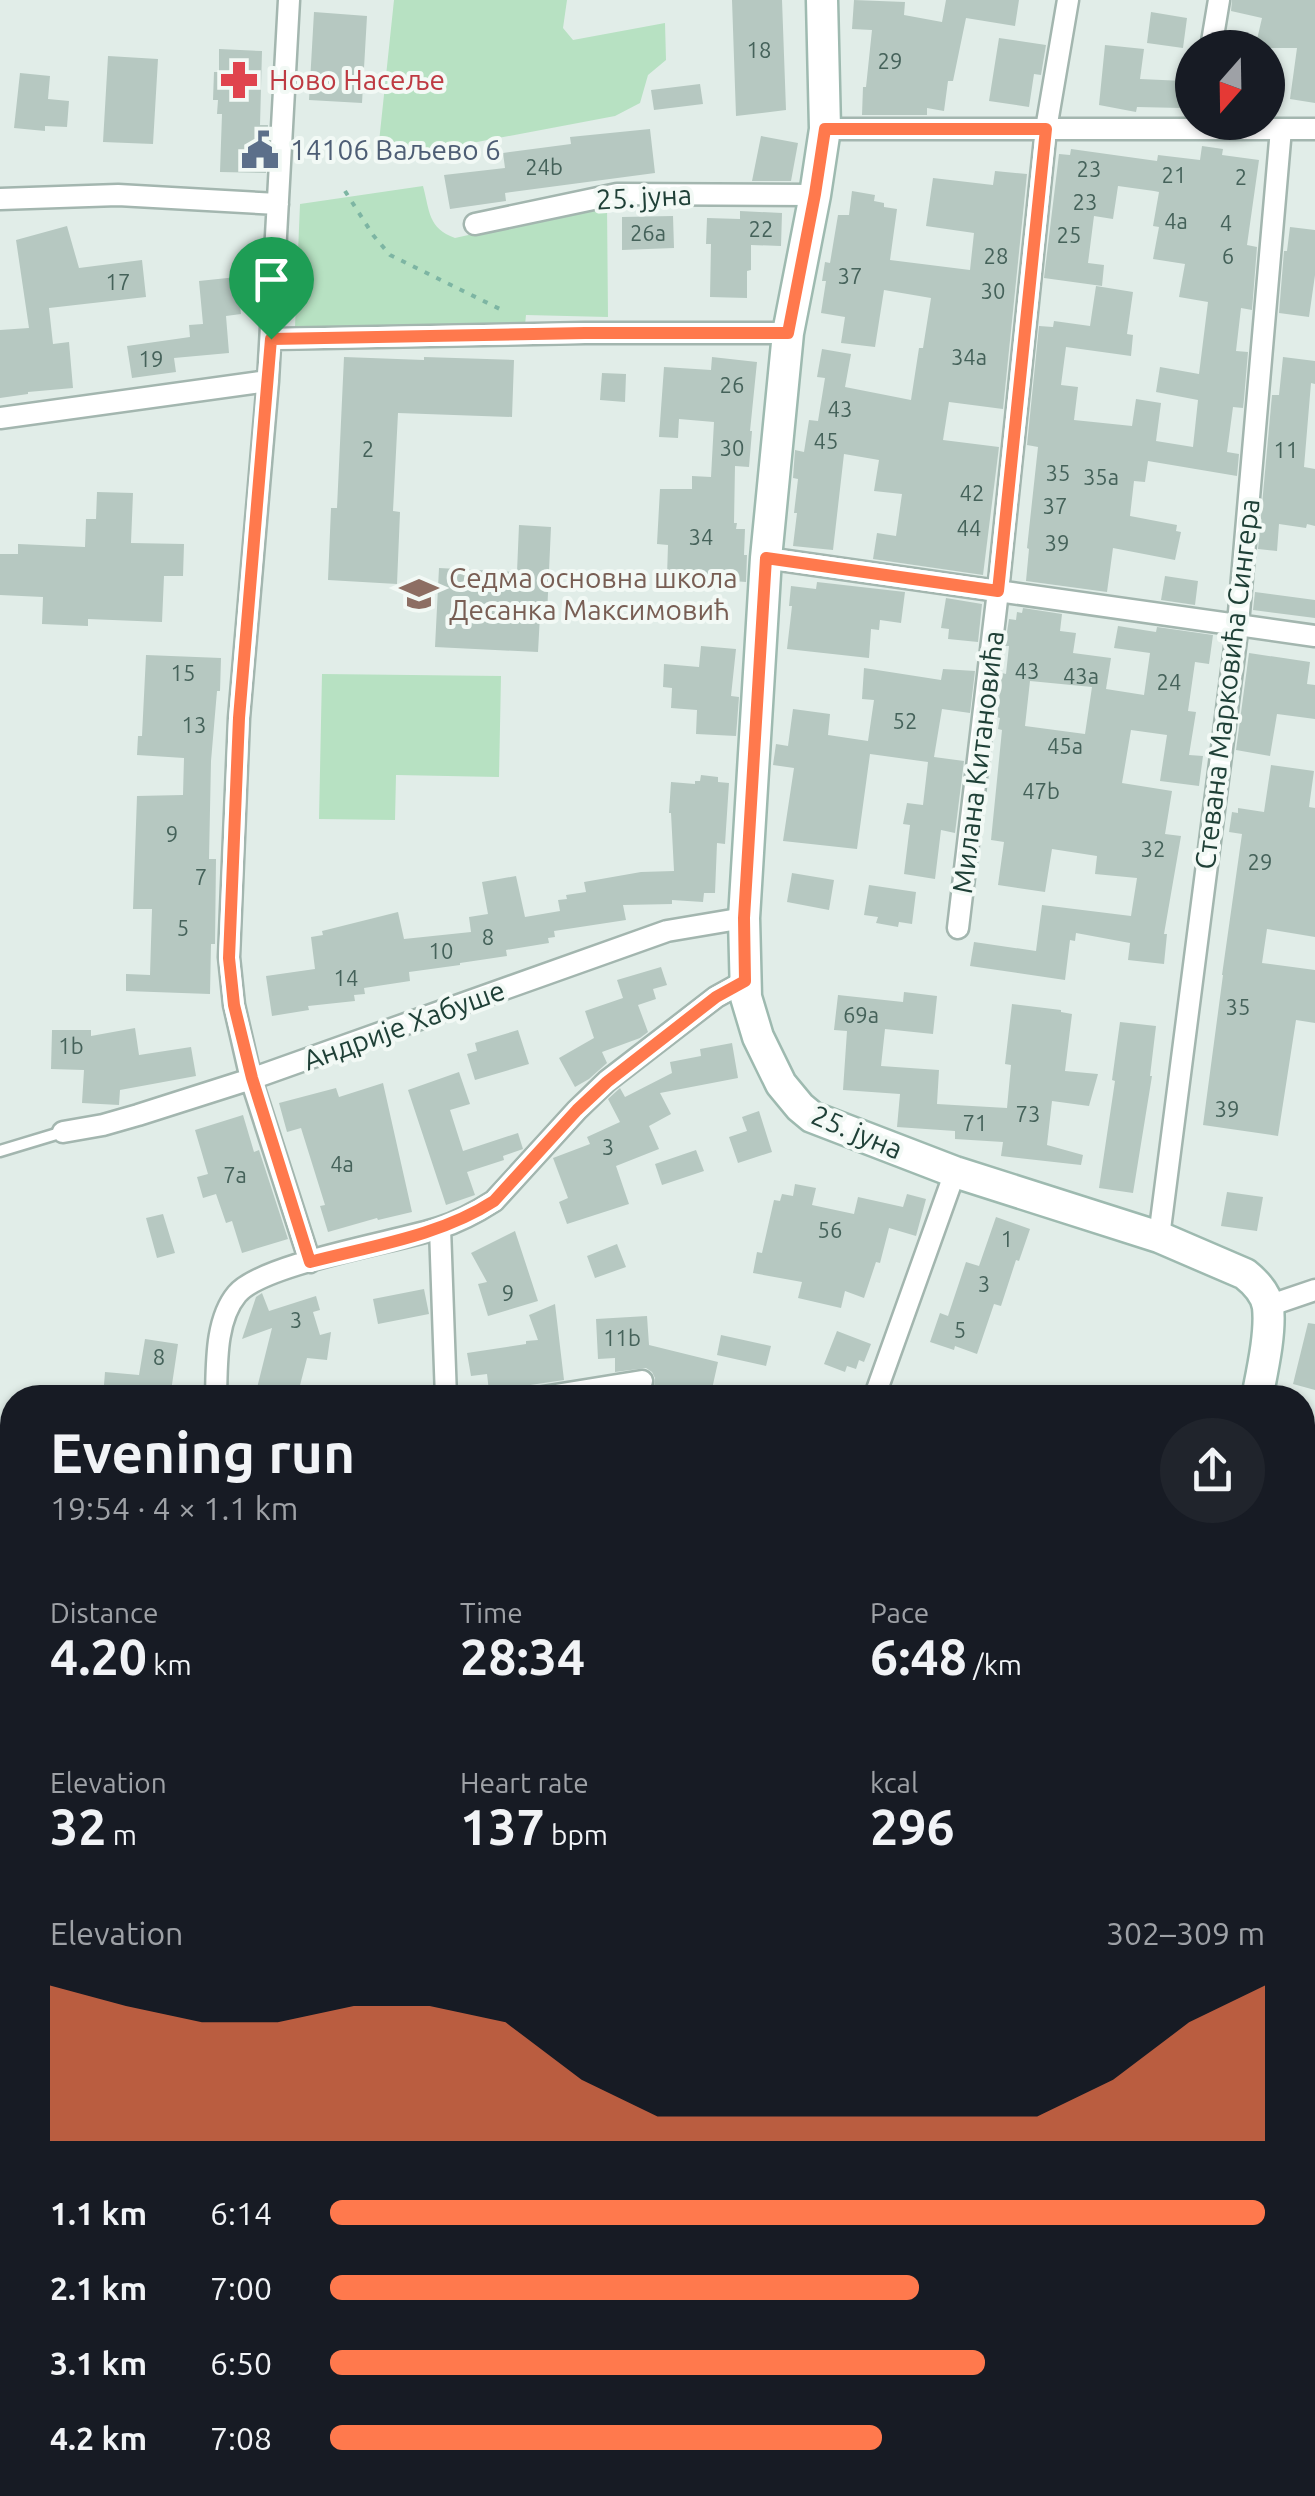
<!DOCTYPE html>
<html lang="en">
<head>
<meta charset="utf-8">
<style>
	body { margin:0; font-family:Ubuntu,sans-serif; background:#20242c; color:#f1f3f6; height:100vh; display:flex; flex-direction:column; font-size:38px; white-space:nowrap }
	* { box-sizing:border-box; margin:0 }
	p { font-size:32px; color:#9ea1a6 }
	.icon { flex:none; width:55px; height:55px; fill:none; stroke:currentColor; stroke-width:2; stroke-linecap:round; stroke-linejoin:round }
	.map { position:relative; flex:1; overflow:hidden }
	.drawer { position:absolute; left:0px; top:1385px; width:1315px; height:1112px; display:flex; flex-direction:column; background:#171b24; border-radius:40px 40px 0 0; box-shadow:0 2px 8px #0004 }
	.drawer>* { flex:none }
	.needle { width:65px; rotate:200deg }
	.buttons { position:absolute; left:1175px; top:30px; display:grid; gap:20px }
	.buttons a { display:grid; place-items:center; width:110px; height:110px; border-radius:50%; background:#171b24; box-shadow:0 2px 8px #0004; font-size:50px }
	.pin { position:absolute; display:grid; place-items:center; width:85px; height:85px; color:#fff; margin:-102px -42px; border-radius:50% 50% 50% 0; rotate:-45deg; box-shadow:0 0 10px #0007 }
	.pin .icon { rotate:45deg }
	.round { display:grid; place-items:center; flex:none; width:105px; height:105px; border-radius:52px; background:#20242c }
	.summary { display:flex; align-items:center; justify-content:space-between; height:170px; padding:0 50px }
	h1 { font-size:55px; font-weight:700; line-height:75px }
	.figures { display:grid; grid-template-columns:repeat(3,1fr); gap:15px; height:170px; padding:10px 50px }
	.figures div { display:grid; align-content:center }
	.figures b { font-size:50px; font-weight:700 }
	.figures small { font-size:28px; font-weight:400 }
	.figures p { font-size:28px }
	.chart { height:280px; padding:20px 50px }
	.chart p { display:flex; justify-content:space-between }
	.chart svg { width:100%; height:180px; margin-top:10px; fill:#ff794d; opacity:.7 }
	ul { padding:0 50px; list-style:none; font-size:32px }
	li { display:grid; grid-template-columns:160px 120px 1fr; align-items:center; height:75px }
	li i { height:25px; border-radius:12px; background:#ff794d }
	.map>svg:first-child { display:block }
	.green { fill:#b7e1c2 }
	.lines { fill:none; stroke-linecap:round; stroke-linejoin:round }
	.stream { stroke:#82ccd9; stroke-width:6 }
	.building { fill:#b6c8c1; fill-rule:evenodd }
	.lane-casing { stroke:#a3b6af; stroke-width:15 }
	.street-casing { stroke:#a3b6af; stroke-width:25 }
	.secondary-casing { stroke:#9ebab0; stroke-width:35 }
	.path { stroke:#7db5a3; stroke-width:4; stroke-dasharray:5 8; stroke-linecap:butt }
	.lane { stroke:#fff; stroke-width:10 }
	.street { stroke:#fff; stroke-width:20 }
	.secondary { stroke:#fff; stroke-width:30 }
	.route-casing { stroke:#fff; stroke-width:20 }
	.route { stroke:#ff794d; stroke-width:12 }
	.labels { text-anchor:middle; stroke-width:8; stroke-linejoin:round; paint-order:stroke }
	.number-label { font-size:22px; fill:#45625a }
	.health-label { font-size:28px; fill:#be3a42; stroke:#f2f9f5; text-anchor:start }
	.service-label { font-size:28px; fill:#4e5e75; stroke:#f2f9f5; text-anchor:start }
	.street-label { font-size:28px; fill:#1f4037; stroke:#f2f9f5 }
	.education-label { font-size:28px; fill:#785e54; stroke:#f2f9f5; text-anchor:start }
</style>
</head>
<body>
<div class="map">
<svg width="1315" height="2496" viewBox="0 0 1315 2496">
	<rect width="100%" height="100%" fill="#e1ede8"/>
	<!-- green -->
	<path class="green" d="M394 0H567L563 28 573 40 665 23 666 60 648 75 640 103 615 116 377 161Z
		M423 186C430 212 428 228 455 238L607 204 608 317 526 315 525 325 295 327 300 204Z
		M322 674 501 676 499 777 396 775 395 820 319 819Z"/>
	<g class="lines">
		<!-- stream -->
		<path class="stream" d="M1166 2496 1168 2485"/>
	</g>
	<!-- building -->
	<path class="building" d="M732 0H782L786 110 736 116Z
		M854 0 905 2 904 15 942 22 946 0H1019L1015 26 966 18 953 81H948L944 111 927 108V115H862L863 87H866L872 30 852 29Z
		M1232 0H1315V103L1290 99 1297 48H1255L1262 18 1231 11Z
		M314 12 367 16 362 103 309 100Z
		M1151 12 1187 18 1183 48 1147 43Z
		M999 38 1046 45 1041 75 1034 74 1029 107 989 101Z
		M1105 45 1144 49 1140 79 1184 81 1182 108 1137 107 1136 112 1099 105Z
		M219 49 262 51 260 125H268L266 173 220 172 222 114H217L218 100H213L214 72H219Z
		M108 56 158 59 153 144 103 142Z
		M20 73 50 76 48 99 69 101 67 127 45 126V131L14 128Z
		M700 84 703 104 654 110 651 90Z
		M650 129 655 173 505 193 506 201 450 209 444 175 505 168 503 153 571 144 570 137Z
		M761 136 798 143 791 181H752Z
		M1202 146 1223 149 1222 155 1259 160 1247 245 1257 247 1252 310 1241 308 1236 351 1248 352 1244 399 1243 408 1233 407 1227 452 1239 454 1237 476 1148 461 1145 482 1134 481 1130 516 1177 525 1176 531 1181 532 1175 560 1113 548 1107 592 1026 581 1029 549 1027 548 1038 447 1027 445 1039 326 1053 327 1054 321 1090 326 1096 286 1133 292 1127 334 1133 335 1131 356 1066 347 1061 385 1078 387 1074 420 1132 426 1136 399 1161 403 1156 441 1193 447 1198 400 1156 392 1160 367 1199 374 1208 302 1179 297 1185 264 1153 259 1159 227 1153 226 1159 192 1154 191 1118 186 1113 219 1094 216 1088 263 1104 265 1102 286 1044 278 1059 154 1070 155 1071 149 1157 161 1158 155 1200 160Z
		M995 171 1027 174 1003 409 949 402 943 440 999 447 983 575 873 559 877 533 896 536 902 494 874 491 879 460 844 454 833 550 793 546 797 513H794L798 479 793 478 795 450 804 452 809 420 818 421 825 378 817 377 822 349 851 354 845 387 911 400 919 348H923L931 298 884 290 875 347 841 343 845 317 821 313 826 281H822L825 262 830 263 838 215H849L852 191 875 195 874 201 884 203V207L897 209 890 260 970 270 974 233 926 226 933 178 993 185Z
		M740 211 782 213 781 246 751 245V270L747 271V298L710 297 711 244H706L707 218 740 219Z
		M673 216 674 248 622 250V217Z
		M67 226 79 268 142 260 146 297 49 308 53 344 69 342 73 388 28 392V394L0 398V330L29 328 16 240Z
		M1290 227 1315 230V275L1309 317 1279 313 1284 251H1287Z
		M237 277 241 314 226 316 229 353 174 358 176 372 132 378 127 346 190 337 189 325 203 324 199 281Z
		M344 357 424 360V357L514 360 512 417 398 413 393 511 400 512 397 584 328 580 331 508H337Z
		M712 357 757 362 750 431H752L749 467 735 466 734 523H737L736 529H745L744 555H747L746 582 667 576 668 545 657 544 660 489H692V476L711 477 714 422 679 419 678 438 659 437 664 367 711 370Z
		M1283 357 1315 361V384L1311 383 1304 467 1315 469V526L1307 524 1306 528 1279 524 1277 551 1258 549 1272 395H1279Z
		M602 373 626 374 625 402 600 400Z
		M97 492 133 493 131 543 184 544 183 576H164L162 622 88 619V626L42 624 43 597 0 595V554H18V544L85 547 86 519H96Z
		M519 525 551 527 547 615H540L538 652 435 647 439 568 517 572Z
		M1165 576 1198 581 1195 605 1161 600Z
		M817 582 905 592 901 623 880 620 879 630 871 629 869 658 787 649 792 606H789L791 586 816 589Z
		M1255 592 1315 600V618L1253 610Z
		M946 598 982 604 978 642 948 639 949 629 941 628Z
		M1023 608 1062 614 1060 631 1076 633 1073 653 1111 658 1106 689 1144 695 1150 653 1114 648 1118 626 1156 632 1157 627 1213 635 1209 664 1195 662 1188 711 1196 712 1189 755 1203 756 1199 786 1160 781 1167 735 1131 730 1122 783 1172 791 1165 834 1181 836 1164 934H1167L1164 964 1128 960 1130 943 1076 933 1075 941 1070 940 1065 980 970 966 974 942 1036 951 1042 905 1131 916 1137 878 1095 874 1097 856 1052 849 1045 892 998 885 1004 842 991 840 1002 730 998 729 1000 718 997 717 1002 673 1006 674 1009 646H1005L1009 619 1016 620 1017 612 1022 613ZM1030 681 1092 687 1085 734 1025 726Z
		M701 646 736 649 731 696 739 697 736 736 696 734 697 710 671 708 672 688 663 687 664 664 699 667Z
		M1249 653 1310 662 1307 684 1315 685V719L1277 714 1270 756 1236 750Z
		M146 655 221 658 220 691H217L211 761 209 859H216L215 944H211L210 994 126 991V974L150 975 152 909H133L137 796 183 795 184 758 137 755 138 736H142Z
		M864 668 941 680 943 669 975 671 970 713 942 709 934 757 964 761 955 833 941 830 935 879 904 874 910 825 903 824 907 803 923 805 928 762 870 754 857 849 783 841 794 768 773 765 776 744 788 746 793 709 830 714 828 735 868 741 874 700 862 699Z
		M1271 765 1314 771 1309 807 1315 808V937L1267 929 1262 963 1315 970V1023L1296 1020 1278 1136 1203 1125 1223 975H1222L1242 834 1229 832 1232 812 1238 813V808L1264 812Z
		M701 775 718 777V782L729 783 725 844 717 843 715 893H704L703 902 672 900V904L623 905 626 920 554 931 555 937 548 938 549 943 506 950 507 956 460 963V965L409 972 410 981 364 988 365 994 354 995 355 1001 308 1006 309 1010 272 1016 266 976 315 969 311 937 323 935 322 931 398 912 404 939 471 932 469 917 488 914 482 882 516 876 525 917 560 911 558 900 567 899 566 895 586 892 584 882 641 872 674 871 671 813H669L671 782 695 784V781H700Z
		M792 873 834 880 829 910 787 902Z
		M869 885 916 892 912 924 899 922 898 927 876 923 878 917 864 915Z
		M661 967 667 985 653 989 656 999 638 1005 648 1032 640 1038 602 1052 607 1063 589 1079 575 1087 559 1058 594 1038 585 1011 623 998 617 980Z
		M904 992 937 996 933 1034 885 1029 881 1066 939 1070 937 1104 1007 1108 1011 1065 1005 1064 1012 1004 1061 1010V1012L1072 1014 1065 1071 1098 1074 1089 1106 1052 1101 1047 1145 1083 1155 1081 1165 1001 1156 1003 1142 955 1139V1131L897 1127 900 1094 843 1090 847 1031 834 1030 838 995 903 1002Z
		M1120 1022 1156 1026 1150 1076H1152L1133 1193 1099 1188 1115 1081 1112 1080Z
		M135 1028 139 1055 191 1047 196 1076 120 1090 119 1105 82 1103 84 1070 51 1069 52 1030H91V1036Z
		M518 1030 529 1064 475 1080 467 1054 477 1051 475 1043Z
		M732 1043 738 1078 660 1093 671 1114 649 1126 659 1149 616 1166 629 1204 567 1224 559 1202 568 1198 553 1158 590 1144 587 1137 620 1122 608 1099 620 1088 625 1097 672 1073 670 1062 701 1056 700 1049Z
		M459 1072 470 1104 450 1110 463 1151 518 1133 523 1149 503 1156 504 1160 467 1172 475 1195 446 1205 408 1090Z
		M383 1083 412 1212 378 1220 377 1218 328 1232 320 1206 325 1205 301 1128 287 1132 279 1103 336 1088 339 1097Z
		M759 1111 772 1152 738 1163 729 1137 747 1131 742 1117Z
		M243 1115 254 1152 259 1150 288 1239 242 1253 232 1221 226 1223 216 1194 203 1198 197 1177 208 1174 195 1130Z
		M696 1150 704 1171 662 1185 655 1164Z
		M795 1184 816 1188 812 1205 854 1214 858 1197 903 1207 907 1194 926 1199 916 1236 889 1228 880 1263 876 1262 864 1298 845 1291 841 1308 798 1298 802 1282 753 1273 757 1252 762 1253 774 1200 780 1201 782 1194 793 1196Z
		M1227 1192 1263 1197 1257 1231 1221 1226Z
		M163 1214 175 1253 157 1258 146 1218Z
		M996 1217 1030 1229 1019 1261 1016 1260 1001 1306 994 1304 977 1354 955 1346 954 1350 930 1342 940 1313 948 1316 966 1262 979 1266Z
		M515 1231 538 1301 488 1316 478 1284 487 1282 471 1253Z
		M617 1244 626 1267 595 1278 587 1256Z
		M424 1289 429 1314 378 1324 373 1299Z
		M262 1293 269 1311 316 1296 320 1310 313 1312 320 1335 331 1332 327 1360 307 1358 297 1397 257 1388 272 1328 242 1339 256 1297Z
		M555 1304 564 1380 489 1391 487 1374 471 1376 467 1353 526 1344V1341L538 1340 529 1315Z
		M647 1316 649 1345 718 1362 710 1398H626L650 1392 654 1387 655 1378 652 1372 646 1368 615 1372V1358L598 1359 596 1319Z
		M1308 1323 1315 1324V1390L1293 1384Z
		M837 1331 871 1344 864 1362 859 1360 856 1369 847 1366 845 1372 824 1364Z
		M721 1335 771 1346 766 1366 717 1355Z
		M145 1339 178 1344 170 1398H103L105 1372 139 1375Z"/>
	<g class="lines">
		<!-- lane casing -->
		<g class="lane-casing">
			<path id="lane" d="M0 1151 63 1132
				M1302 2148 1315 2157
				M1302 2267 1315 2244
				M1224 2496 1225 2485"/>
		</g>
		<!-- street casing -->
		<g class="street-casing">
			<path id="street" d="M289 0 268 381 239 718 229 957 234 1005 251 1079 310 1262
				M1211 48 1219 0
				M825 129H1315
				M0 199 118 195 278 204
				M475 224 617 194 815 195
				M271 339 585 333H788
				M0 418 268 381
				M766 558 1315 636
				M958 928 998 591 1046 129 1068 0
				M63 1132 103 1125 138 1115 251 1079 667 931 744 918
				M440 1228 446 1398
				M1159 1237 1238 624 1281 129
				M1268 1306 1315 1290
				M216 1398C217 1365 215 1320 237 1294 262 1264 395 1242 439 1228 458 1222 477 1212 494 1201L577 1110 607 1081 716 997 745 981
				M537 1398 642 1381
				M874 1398 955 1172
				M0 1527 12 1530
				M0 1694 12 1697
				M0 1931 12 1932
				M0 2064H12
				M0 2180H12
				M0 2469 12 2467
				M822 2485 851 2496
				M163 2496V2485
				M478 2496 481 2485"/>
		</g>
		<!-- secondary casing -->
		<g class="secondary-casing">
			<path id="secondary" d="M822 0 825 129 815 195 788 333 766 558 744 918 746 997 758 1037 781 1084 800 1107 812 1117 955 1172 1159 1237 1245 1274C1255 1282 1266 1293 1268 1307 1271 1333 1262 1372 1257 1398
				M749 2496 752 2485"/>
		</g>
		<!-- path -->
		<path class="path" d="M345 191 373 235 390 255 506 312"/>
		<!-- lane -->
		<use href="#lane" class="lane"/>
		<!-- street -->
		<use href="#street" class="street"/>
		<!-- secondary -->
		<use href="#secondary" class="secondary"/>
	</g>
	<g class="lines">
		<!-- route casing -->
		<g class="route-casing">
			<path id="route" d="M825 129H1046L998 591 766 558 744 918 745 981 716 997 607 1082 577 1110 494 1201C440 1236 371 1246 310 1262L252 1078 234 1005 229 958 239 718 271 339 585 333H788L815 194Z"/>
		</g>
		<!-- route -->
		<use href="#route" class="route"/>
	</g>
	<!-- icons -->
	<defs>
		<g id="pharmacy-bare" transform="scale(3)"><path d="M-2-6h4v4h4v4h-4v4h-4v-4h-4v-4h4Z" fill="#e0444e" stroke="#f2f9f5" stroke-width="2.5" paint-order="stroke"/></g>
		<g id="civic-bare" transform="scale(3)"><path d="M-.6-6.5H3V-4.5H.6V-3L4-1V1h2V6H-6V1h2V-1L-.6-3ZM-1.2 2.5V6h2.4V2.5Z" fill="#5c6f8a" stroke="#f2f9f5" stroke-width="2.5" paint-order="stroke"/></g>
		<g id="school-bare" transform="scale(3)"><path d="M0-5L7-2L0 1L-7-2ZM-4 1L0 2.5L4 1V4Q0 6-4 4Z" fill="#8d6e63" stroke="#f2f9f5" stroke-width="2.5" paint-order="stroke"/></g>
	</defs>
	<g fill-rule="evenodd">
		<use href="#pharmacy-bare" x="239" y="80"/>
		<use href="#civic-bare" x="260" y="150"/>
		<use href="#school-bare" x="419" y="594"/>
	</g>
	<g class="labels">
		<!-- number labels -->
		<g class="number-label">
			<text x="759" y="58">18</text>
			<text x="890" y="69">29</text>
			<text x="544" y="175">24b</text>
			<text x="1089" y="177">23</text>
			<text x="1174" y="183">21</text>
			<text x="1241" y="185">2</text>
			<text x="1085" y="210">23</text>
			<text x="1176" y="229">4a</text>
			<text x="1226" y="231">4</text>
			<text x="761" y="237">22</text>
			<text x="648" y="241">26a</text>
			<text x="1069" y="243">25</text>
			<text x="996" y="264">28</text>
			<text x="1228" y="264">6</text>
			<text x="850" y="284">37</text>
			<text x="118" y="290">17</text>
			<text x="993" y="299">30</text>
			<text x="969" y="365">34a</text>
			<text x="151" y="367">19</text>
			<text x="732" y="393">26</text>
			<text x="840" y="417">43</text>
			<text x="826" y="449">45</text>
			<text x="732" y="456">30</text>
			<text x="368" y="457">2</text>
			<text x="1286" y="458">11</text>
			<text x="1058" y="481">35</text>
			<text x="1101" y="485">35a</text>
			<text x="972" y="501">42</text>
			<text x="1055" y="514">37</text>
			<text x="969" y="536">44</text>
			<text x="701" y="545">34</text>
			<text x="1057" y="551">39</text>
			<text x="1027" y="679">43</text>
			<text x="183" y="681">15</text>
			<text x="1081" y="684">43a</text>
			<text x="1169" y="690">24</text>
			<text x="905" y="729">52</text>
			<text x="194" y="733">13</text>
			<text x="1065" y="754">45a</text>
			<text x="1041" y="799">47b</text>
			<text x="172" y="842">9</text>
			<text x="1153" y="857">32</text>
			<text x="1260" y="870">29</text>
			<text x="201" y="885">7</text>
			<text x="183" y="936">5</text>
			<text x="488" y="945">8</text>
			<text x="441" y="959">10</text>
			<text x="346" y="986">14</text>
			<text x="1238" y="1015">35</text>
			<text x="861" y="1023">69a</text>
			<text x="71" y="1054">1b</text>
			<text x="1227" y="1117">39</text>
			<text x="1028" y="1122">73</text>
			<text x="975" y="1131">71</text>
			<text x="608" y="1155">3</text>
			<text x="342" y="1172">4a</text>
			<text x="235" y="1183">7a</text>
			<text x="830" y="1238">56</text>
			<text x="1007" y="1247">1</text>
			<text x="984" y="1292">3</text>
			<text x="508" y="1301">9</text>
			<text x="296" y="1328">3</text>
			<text x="960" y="1338">5</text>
			<text x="622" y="1346">11b</text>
			<text x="159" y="1365">8</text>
		</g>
		<!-- health labels -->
		<g class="health-label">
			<text x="269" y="90">Ново Насеље</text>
		</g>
		<!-- service labels -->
		<g class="service-label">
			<text x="290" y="160">14106 Ваљево 6</text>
		</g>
		<!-- street labels -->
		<g class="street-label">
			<text transform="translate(644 197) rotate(-3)" y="10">25. јуна</text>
			<text transform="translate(1227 684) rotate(-83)" y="10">Стевана Марковића Сингера</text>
			<text transform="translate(978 762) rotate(-83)" y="10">Милана Китановића</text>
			<text transform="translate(404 1025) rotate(-20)" y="10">Андрије Хабуше</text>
			<text transform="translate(857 1132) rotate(23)" y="10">25. јуна</text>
		</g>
		<!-- education labels -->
		<g class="education-label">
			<text x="449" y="588">Седма основна школа<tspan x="449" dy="32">Десанка Максимовић</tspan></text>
		</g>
	</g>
</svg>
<div class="buttons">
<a><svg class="needle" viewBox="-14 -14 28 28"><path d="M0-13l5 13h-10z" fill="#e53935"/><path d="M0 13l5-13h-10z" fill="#9ea1a6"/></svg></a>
</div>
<div class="pin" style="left:271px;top:339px;background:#1e9e55"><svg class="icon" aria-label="arrive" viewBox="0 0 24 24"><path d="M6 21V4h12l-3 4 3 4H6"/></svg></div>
<section class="drawer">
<div class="summary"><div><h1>Evening run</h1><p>19:54 · 4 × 1.1 km</p></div><a class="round"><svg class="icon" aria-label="share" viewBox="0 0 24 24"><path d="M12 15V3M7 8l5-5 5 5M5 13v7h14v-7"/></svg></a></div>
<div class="figures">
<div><p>Distance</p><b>4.20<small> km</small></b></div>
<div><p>Time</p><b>28:34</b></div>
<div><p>Pace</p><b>6:48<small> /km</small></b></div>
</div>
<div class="figures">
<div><p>Elevation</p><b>32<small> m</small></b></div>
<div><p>Heart rate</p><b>137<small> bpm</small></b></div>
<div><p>kcal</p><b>296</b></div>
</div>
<div class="chart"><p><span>Elevation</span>302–309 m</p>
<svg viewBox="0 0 160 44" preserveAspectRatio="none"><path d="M0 44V6L10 11L20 15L30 15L40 11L50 11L60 15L70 29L80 38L90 38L100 38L110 38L120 38L130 38L140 29L150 15L160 6V44z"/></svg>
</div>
<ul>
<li><b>1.1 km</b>6:14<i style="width:100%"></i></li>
<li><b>2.1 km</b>7:00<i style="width:63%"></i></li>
<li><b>3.1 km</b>6:50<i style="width:70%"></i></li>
<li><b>4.2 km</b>7:08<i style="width:59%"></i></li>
</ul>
</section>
</div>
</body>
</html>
